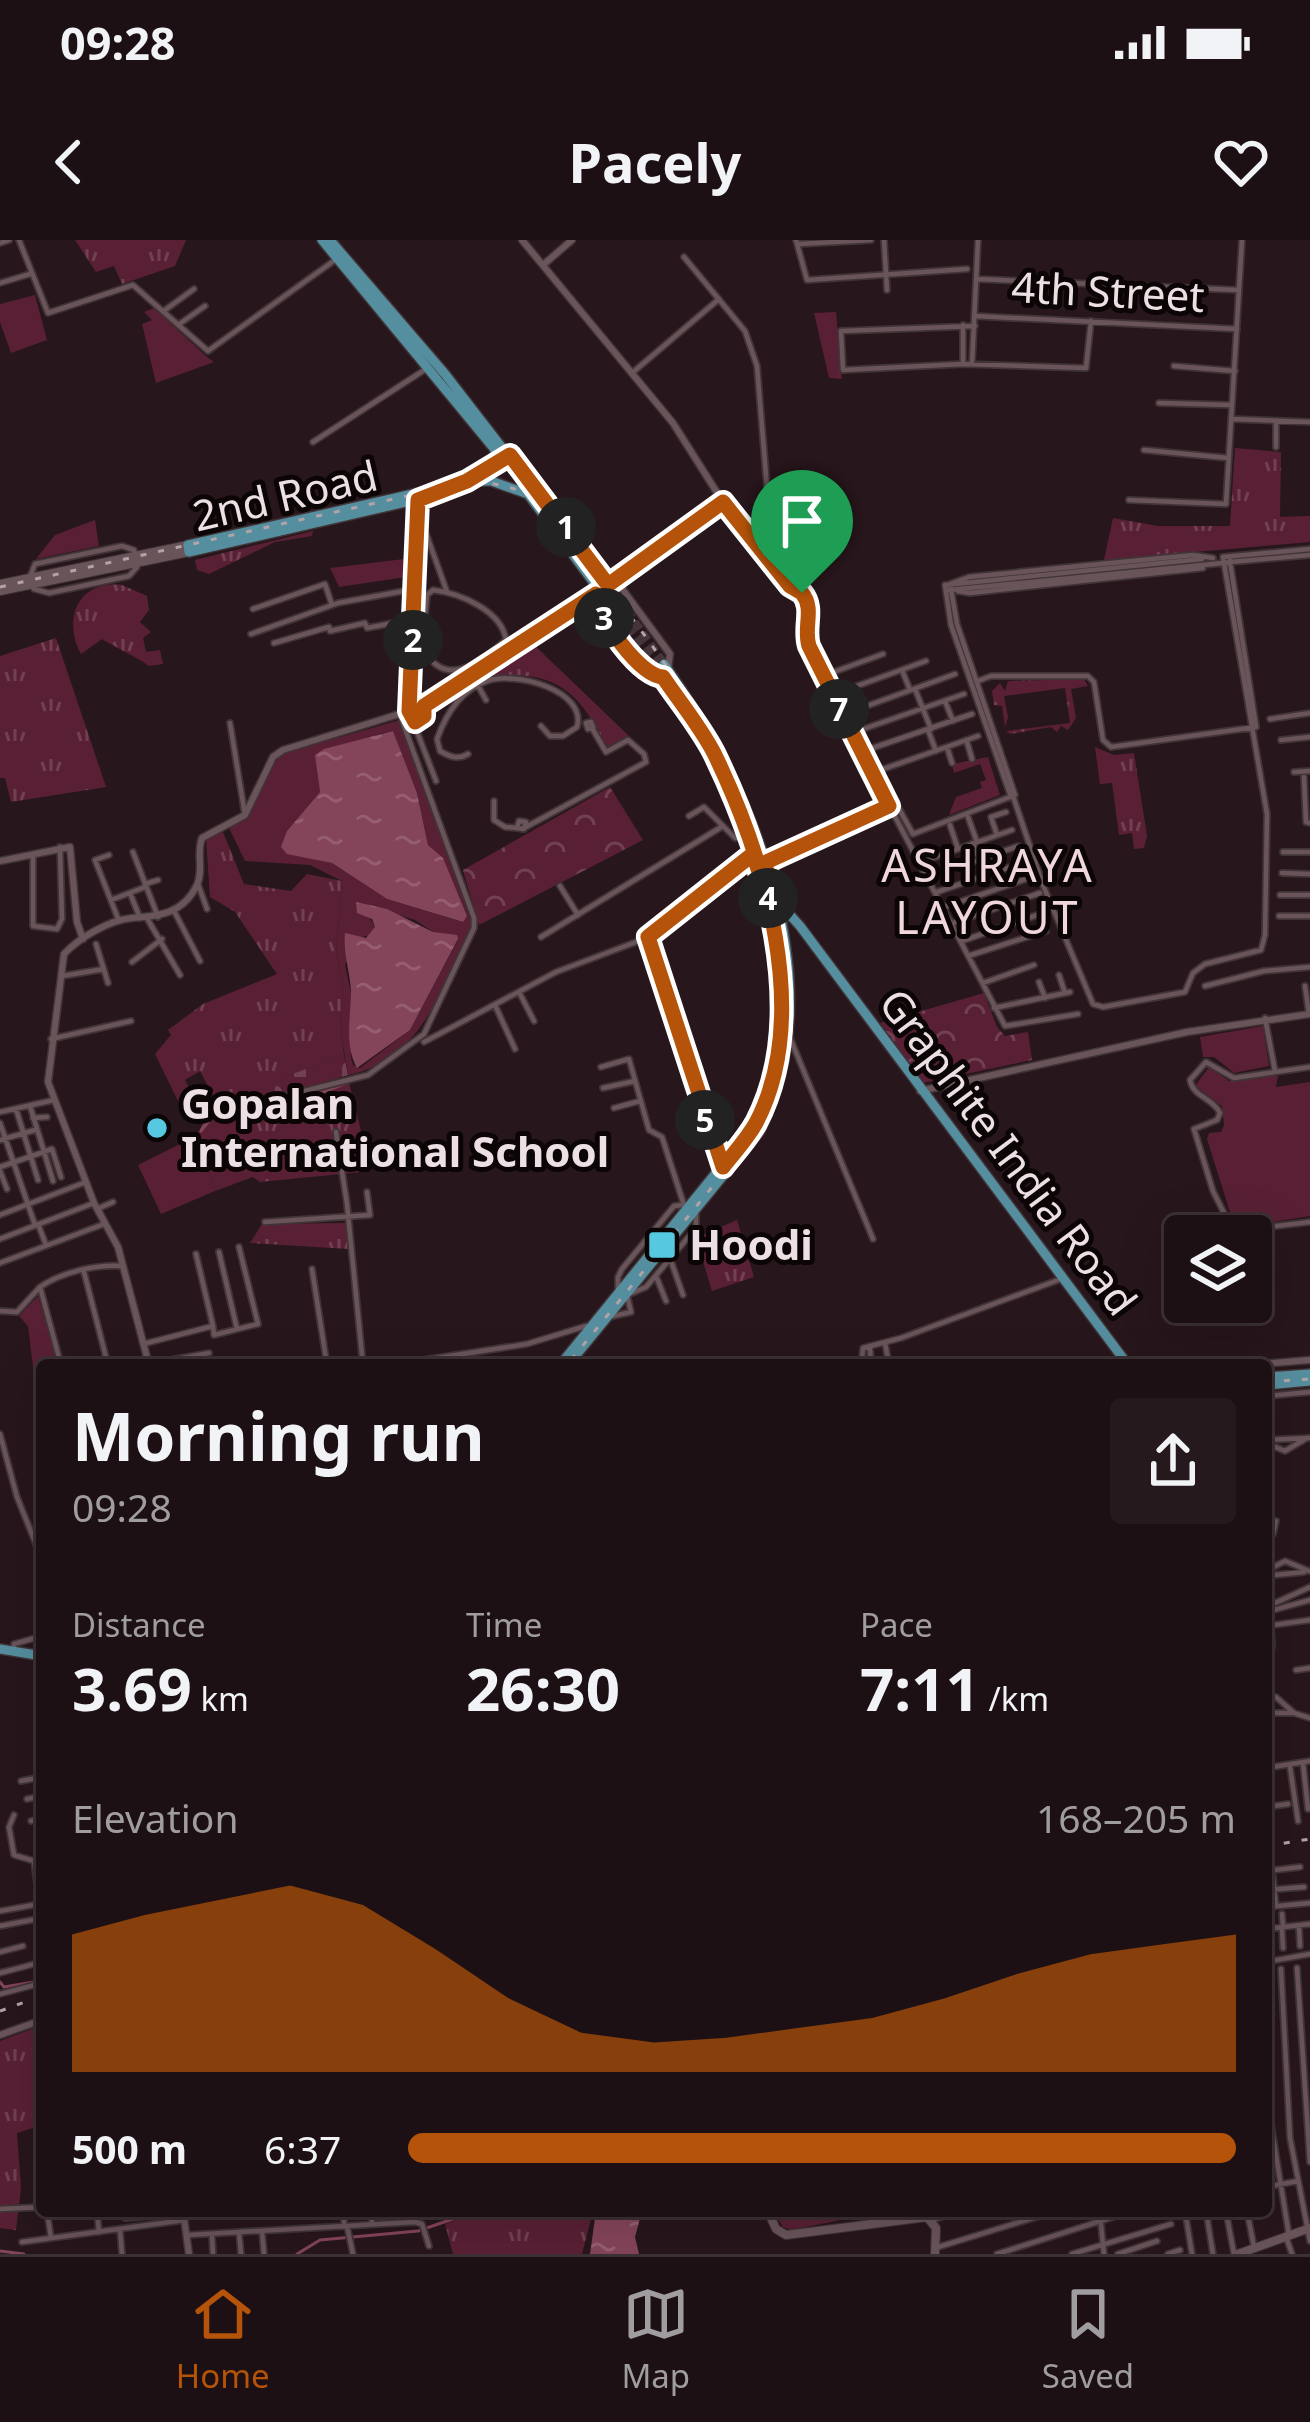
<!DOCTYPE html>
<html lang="en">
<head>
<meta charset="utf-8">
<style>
	body { margin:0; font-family:"Noto Sans",sans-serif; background:#25191d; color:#f1f3f6; height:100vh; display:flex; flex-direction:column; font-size:45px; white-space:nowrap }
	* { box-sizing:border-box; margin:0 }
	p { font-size:39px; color:#a09da0 }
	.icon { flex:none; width:66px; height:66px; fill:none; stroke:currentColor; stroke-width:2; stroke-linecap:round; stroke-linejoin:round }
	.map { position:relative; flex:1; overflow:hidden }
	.sheet { position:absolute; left:36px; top:1119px; width:1236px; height:858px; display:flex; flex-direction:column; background:#1d1014; border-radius:12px; box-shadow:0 12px 48px #0002,0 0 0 3px #3b3034 }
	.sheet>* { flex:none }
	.controls { position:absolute; left:1164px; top:975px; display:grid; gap:24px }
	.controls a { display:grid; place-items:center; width:108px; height:108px; border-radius:12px; background:#1d1014; box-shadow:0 12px 48px #0002,0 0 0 3px #3b3034; font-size:60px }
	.pin { position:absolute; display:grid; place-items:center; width:102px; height:102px; color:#fff; margin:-123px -51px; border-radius:50% 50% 50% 0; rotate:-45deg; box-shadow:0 0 12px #0007 }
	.pin .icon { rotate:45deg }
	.km { position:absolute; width:60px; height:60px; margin:-30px; border-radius:50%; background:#222; color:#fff; font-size:33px; line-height:60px; text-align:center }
	.round { display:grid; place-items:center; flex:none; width:126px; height:126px; border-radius:12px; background:#25191d }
	.overview { display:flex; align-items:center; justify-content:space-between; height:204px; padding:0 36px }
	h1 { font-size:66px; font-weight:700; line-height:90px }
	.stats { display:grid; grid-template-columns:repeat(3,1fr); gap:18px; height:204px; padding:12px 36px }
	.stats div { display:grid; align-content:center }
	.stats b { font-size:60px; font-weight:700 }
	.stats small { font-size:33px; font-weight:400 }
	.stats p { font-size:33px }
	.chart { height:336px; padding:24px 36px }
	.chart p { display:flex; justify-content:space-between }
	.chart svg { width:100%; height:216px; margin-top:12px; fill:#b45309; opacity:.7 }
	ul { padding:0 36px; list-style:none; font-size:39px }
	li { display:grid; grid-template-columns:192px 144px 1fr; align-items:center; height:90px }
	li i { height:30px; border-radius:15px; background:#b45309 }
	.status { display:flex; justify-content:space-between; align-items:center; height:84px; padding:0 60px; background:#1d1014; direction:ltr }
	.status svg { height:33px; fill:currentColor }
	header { display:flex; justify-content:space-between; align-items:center; height:156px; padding:0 36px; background:#1d1014; font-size:54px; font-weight:700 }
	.menu { display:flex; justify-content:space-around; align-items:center; height:168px; border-top:3px solid #3b3034; background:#1d1014; font-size:33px; color:#a09da0 }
	.menu a { display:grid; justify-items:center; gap:6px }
	.menu .selected { color:#b45309 }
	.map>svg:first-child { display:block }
	.grass { fill:url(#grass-tufts) }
	.forest { fill:url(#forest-crowns) }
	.cemetery { fill:url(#cemetery-stones) }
	.green { fill:#592035; fill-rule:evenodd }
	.water { fill:url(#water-ripples) }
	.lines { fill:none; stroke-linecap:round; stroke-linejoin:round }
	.stream { stroke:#844459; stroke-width:3 }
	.primary-tunnel { stroke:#453439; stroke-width:9; stroke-dasharray:9 4.5; stroke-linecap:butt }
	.minor-casing { stroke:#403437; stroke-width:8 }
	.tertiary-casing { stroke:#403437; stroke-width:9 }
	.secondary-casing { stroke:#403437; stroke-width:10 }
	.primary-casing { stroke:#403437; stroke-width:12 }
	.minor { stroke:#69545a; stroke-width:4.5 }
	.tertiary { stroke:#69545a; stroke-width:6 }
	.secondary { stroke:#69545a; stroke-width:8 }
	.primary { stroke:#558e9e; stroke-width:9 }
	.rail { stroke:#b2a3a8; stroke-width:3; stroke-dasharray:6 12; stroke-linecap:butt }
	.route-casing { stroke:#fff; stroke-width:24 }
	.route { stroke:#b45309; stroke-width:15 }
	.poi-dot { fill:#56c9e1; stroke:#0b0506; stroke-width:4.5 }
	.labels { text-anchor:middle; stroke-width:10; stroke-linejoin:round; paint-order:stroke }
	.street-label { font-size:42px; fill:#ede0e4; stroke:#0b0506 }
	.poi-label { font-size:42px; font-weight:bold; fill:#ede0e4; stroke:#0b0506; text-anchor:start }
	.neighbourhood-label { font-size:45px; letter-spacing:3px; fill:#f0d7de; stroke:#0b0506 }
</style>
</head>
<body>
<div class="status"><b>09:28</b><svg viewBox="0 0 49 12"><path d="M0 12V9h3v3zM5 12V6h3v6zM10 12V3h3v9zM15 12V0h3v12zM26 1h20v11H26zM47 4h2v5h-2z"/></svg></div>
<header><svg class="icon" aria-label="back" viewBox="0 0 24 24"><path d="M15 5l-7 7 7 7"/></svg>Pacely<svg class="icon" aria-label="heart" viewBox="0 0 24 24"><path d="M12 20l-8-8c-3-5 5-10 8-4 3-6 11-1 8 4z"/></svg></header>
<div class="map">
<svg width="1310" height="2014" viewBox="0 0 1310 2014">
	<defs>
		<pattern id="grass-tufts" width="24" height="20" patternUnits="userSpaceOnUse" patternTransform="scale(3)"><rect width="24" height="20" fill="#592035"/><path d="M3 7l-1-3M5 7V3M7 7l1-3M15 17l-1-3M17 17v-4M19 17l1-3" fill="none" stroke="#714052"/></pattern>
		<pattern id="forest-crowns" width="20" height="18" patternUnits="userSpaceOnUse" patternTransform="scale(3)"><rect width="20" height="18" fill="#592035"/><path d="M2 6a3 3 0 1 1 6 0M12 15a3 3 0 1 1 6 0" fill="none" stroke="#714052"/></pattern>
		<pattern id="cemetery-stones" width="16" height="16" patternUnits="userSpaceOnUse" patternTransform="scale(3)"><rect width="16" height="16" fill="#592035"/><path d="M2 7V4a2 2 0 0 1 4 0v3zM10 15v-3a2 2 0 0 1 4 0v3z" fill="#714052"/></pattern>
		<pattern id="water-ripples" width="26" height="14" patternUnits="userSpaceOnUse" patternTransform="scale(3)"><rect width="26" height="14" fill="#844459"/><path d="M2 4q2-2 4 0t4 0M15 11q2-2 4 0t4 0" fill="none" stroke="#965f71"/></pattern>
	</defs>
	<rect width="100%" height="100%" fill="#27161b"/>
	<!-- grass -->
	<path class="grass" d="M75 0H186L175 26 122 44 114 26 96 32Z
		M1235 208 1281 212 1280 277 1310 276V302L1104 320 1113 278 1158 286H1230Z
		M95 280 99 306 36 319 55 295Z
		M313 291 312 296 275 302 209 334 197 330 195 320Z
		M122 345 147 356 149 370 140 382 151 392 143 398 146 412 160 410 163 424 149 426C147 423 108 403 102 399L81 414C62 379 78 340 122 345Z
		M56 398 106 547 11 562 5 538H0V416Z
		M531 402 629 496 607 507C578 449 553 429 488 437V431L518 415Z
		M1084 439 1088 446 1071 449 1076 478 1068 490 1061 486 1057 492 1051 487 1010 494 1006 491 1070 483 1065 448 1004 456 1008 477 1005 487 1002 466 994 465 992 451 1000 443 1005 451 1008 441Z
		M1095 507 1114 515 1134 513 1147 596 1144 608 1134 609 1132 593 1119 595 1112 543 1100 544Z
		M223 592 244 644 291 651 307 634 342 641 336 710 343 744 341 793 344 815 277 840 274 859 348 839 371 931 260 942 253 937 215 951 196 896 216 861 200 831 185 840 199 866 181 867 155 814 171 795 168 790 203 764 277 734 235 672 210 657 206 599Z
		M737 980 754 1037 712 1051 696 998Z
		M347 983 349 1009 250 1003 262 984Z
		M42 1785V1885L17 1893 21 1949 16 1990 0 1988V1801Z
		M481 1971H590L592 1975 582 2014H453L445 1984Z
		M773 1971H853L855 1977 792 1990 783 1987Z"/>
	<!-- forest -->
	<path class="forest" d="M610 547 643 600 479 685 463 630Z
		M984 753 997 787 1005 796 1028 792 1032 820 922 843 880 783Z"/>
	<!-- cemetery -->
	<path class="cemetery" d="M344 815 348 835 274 857 276 840Z"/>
	<!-- green -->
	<path class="green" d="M35 55 47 100 11 113 0 82V64Z
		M154 68 207 117 214 122 156 143 142 84 152 80 144 72Z
		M836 72 842 139 829 138 814 73Z
		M412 318 406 337 339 347 330 328Z
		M400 480 472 685C446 743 420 822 348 835L341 793 343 744 336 710 342 641 310 625 245 621 229 588C261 572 258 534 284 513ZM393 491 417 553 428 605 443 619 467 676 462 682 387 659 332 623 303 616 287 591 320 552 317 530 379 494ZM361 664 415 680 433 692 458 700 410 790 360 828 353 825 351 818V753L345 725 358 698 371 695 375 687Z
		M988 517 1000 555 949 575 956 557 982 548 980 542 986 540 980 524 954 533 952 524Z
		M1263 786 1269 826 1234 833 1214 817H1203L1200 797Z
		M1209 827 1229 841 1278 835 1276 847 1310 842V976L1235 988 1207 899 1209 893 1221 892 1224 885 1222 866 1195 846Z
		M196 896 215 951 161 974 138 925Z
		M38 1056 58 1125H42V1201L28 1086 19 1076Z"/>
	<!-- water -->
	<path class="water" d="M393 491 417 553 428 605 443 618 467 676 463 682 387 659 332 623 287 614 281 607 287 591 320 552 315 515 324 509Z
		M356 662 387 669 433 692 457 695 458 699 410 790 357 828C344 805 351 776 351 751 350 731 343 714 345 693L366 698 375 687 372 679 357 673Z
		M596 1971H642L635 1997 639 2014H590Z"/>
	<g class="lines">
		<!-- stream -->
		<path class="stream" d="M201 891 219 868 285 867 349 842
			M0 1742 4 1747 40 1741
			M0 2011 24 2014
			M297 2014 320 2000 418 1991 476 1971"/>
		<!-- primary-tunnel -->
		<path class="primary-tunnel" d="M611 349 664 424
			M603 355 657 429"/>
		<!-- minor casing -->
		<g class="minor-casing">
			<path id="minor" d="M19 0 48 73 133 45 208 111 335 20
				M796 0 807 40 967 29
				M884 0 887 50
				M0 3 9 0
				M799 4 871 0
				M684 17 745 91 757 126 771 296 760 312
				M977 39 1239 50
				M0 43 30 34
				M165 70 194 49
				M975 76 1237 89
				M178 85 205 66
				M963 85V122
				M975 86 841 91 843 130 963 124 1086 128 1091 81
				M972 124 978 0
				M1174 126 1235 131
				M632 133 719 59
				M1159 163 1231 165
				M1231 179 1310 182
				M313 202 429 127
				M1276 207V181
				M1144 210 1228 218
				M1129 260 1226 264 1242 0
				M419 284 427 296 447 352
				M30 337 35 324 122 306 134 310 135 315
				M32 344 34 349 49 353 129 336 137 327 136 322
				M433 350C460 353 502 371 506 400 480 422 444 452 422 406L427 355Z
				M949 350 1223 323 1230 322V317
				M958 351 970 353 1203 328
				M253 369 325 344 332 365
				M251 394 338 363 415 349
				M274 403 329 387 330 391 365 383 367 388 414 379
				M902 430 910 450
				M823 436 883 414
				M473 437 486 460
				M978 441 991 436H1088L1094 442 1103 500 1111 507 1256 487
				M915 449 931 489
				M832 455 926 421
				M945 461 953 481
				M410 469 417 470 479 434 597 353
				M409 471 436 541
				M842 475 955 434
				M1270 479 1310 473
				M591 482 593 487 588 489 586 483Z
				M230 483 245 575
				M1256 486 1230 322 1310 315
				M928 490 936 511
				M852 493 964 454
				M1281 500 1310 497
				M967 502 972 519
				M947 507 952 523
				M861 512 972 474
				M468 514C458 520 450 517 440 511L437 499C446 474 461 450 487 441 515 431 587 450 577 487L563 496H550L541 486
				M1294 532 1310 531
				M872 533 978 496
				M1304 537 1306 582 1310 583
				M1013 556 1043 645 1093 764 1103 767 1185 752 1193 733 1205 724 1261 710 1265 695 1267 574 1223 317 1310 309
				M1011 557 951 385 945 345 1202 319
				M494 561V580L505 587 517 588
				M892 570 898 567 913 594 1015 555 957 384 950 344 969 337 1193 315 1213 318
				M892 571 1005 786 1078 774
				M689 576 704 567 735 598 747 597
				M968 577 977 602
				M519 581 526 582 524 589 517 588Z
				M950 585 958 609
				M526 587 646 522 644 514 628 500 606 512 592 488
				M997 595 991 577 1006 572
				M973 603 985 635
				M133 612 158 677
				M1283 612H1310
				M109 615 95 620 119 681
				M33 617V686L57 689 62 679 60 607
				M921 622 1012 590
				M1282 633 1310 634
				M929 637 1018 606
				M145 644 158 640
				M198 644 207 669
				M560 646 578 675
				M937 652 1022 623
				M130 653 140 678
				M1280 655H1310
				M111 660 145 647
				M945 667 1029 638
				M173 669 200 721
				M1279 676H1310
				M148 680 180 735
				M953 683 1040 653
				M541 697 723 586
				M648 697 722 925
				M962 701 1040 674
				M96 704 108 743
				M968 716 1046 691
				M132 722 162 699
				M1059 735 1065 753
				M62 736 104 729
				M1039 742 1045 758
				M983 743 1034 725
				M1205 746 1264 731 1310 727
				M1305 746 1309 774
				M519 752 534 781
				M495 765 515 809
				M994 768 1070 752
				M1265 778 1275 831
				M788 793 873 999
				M51 799 131 781
				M424 802 556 732 644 699 753 614
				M601 827 629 819 649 890 662 897 684 965
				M1310 827 1234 838 1206 822 1190 840C1193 857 1213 858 1220 873L1217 880 1194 889 1213 951 1233 991 1310 982
				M603 848 635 841
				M277 858 368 835 424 794 474 688V678L400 475
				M30 866 53 941
				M614 868 640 861
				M16 869 38 940
				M0 872 54 860
				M33 878 47 877
				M0 883 35 985
				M336 892 347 964 363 1125
				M0 900 35 890
				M0 927 52 909 61 937
				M0 931 7 949
				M97 969 113 962
				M0 975 86 942
				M265 982 370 975 367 952
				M38 984 46 1005
				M0 999 94 963
				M219 1012 237 1089
				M196 1014 213 1086
				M671 1021 683 1055
				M0 1023 104 984
				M312 1029 327 1125
				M84 1032 108 1125
				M656 1036 666 1061
				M618 1053V1037L622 1029 674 966 682 965
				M0 1071 17 1072 40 1047
				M609 1077 631 1072 627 1055 646 1047 696 988V971
				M885 1103 889 1125
				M143 1104 213 1086 214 1095 258 1084 239 1007
				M870 1106 871 1125
				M862 1119 863 1108 901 1098 1061 1039
				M149 1124 209 1113
				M61 1125 40 1047C62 1032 97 1024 122 1026
				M391 1125 527 1104 586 1086 588 1089
				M1266 1156 1310 1152
				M0 1194 17 1257 40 1314
				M1266 1200 1310 1198
				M1266 1203 1285 1211 1307 1198
				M1266 1299 1273 1294 1276 1281
				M1266 1331 1285 1321 1309 1331
				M1266 1336 1304 1332
				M1266 1367 1310 1347
				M1266 1386 1310 1380
				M14 1412V1404L42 1396
				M1296 1430 1310 1428
				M1266 1435 1272 1406 1270 1371 1310 1360
				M1266 1457H1276L1294 1473 1310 1478
				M1266 1473H1292
				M1303 1523 1308 1569
				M1290 1527 1298 1581
				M1266 1528 1310 1521
				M21 1541 42 1537
				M27 1559 42 1556
				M1266 1567 1288 1564
				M1266 1568 1268 1594
				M14 1575 9 1587 14 1615 34 1621 42 1617
				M31 1581 42 1578
				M38 1599 42 1598
				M34 1621 42 1681
				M1272 1630 1276 1666
				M1266 1631 1300 1627
				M1266 1650 1304 1647
				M1266 1667 1310 1663
				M0 1671 39 1664
				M1282 1674 1283 1687
				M0 1686 42 1678
				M1299 1688 1300 1706
				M1266 1689 1310 1684
				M1282 1690 1283 1708
				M42 1693V1696
				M1266 1707V1710
				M0 1712 23 1706
				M1266 1722 1310 1714
				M1297 1728 1310 1922
				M1281 1729 1290 1898 1310 2001
				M0 1733 42 1722
				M0 1754 42 1743
				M1266 1854 1289 1995
				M1266 1947 1298 1941
				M0 1969 42 1967
				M47 1971 51 1998
				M97 1971 99 1992
				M123 1971 125 1978 184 1973
				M344 1971V1986
				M371 1971 372 1984
				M1185 1971 1192 2014
				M1206 1971 1213 2014
				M1226 1971 1234 2014
				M1247 1971 1254 2007
				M931 1980 964 1971
				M1101 1984 1104 2014
				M347 1986 353 2014
				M120 1989 122 2014
				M262 1991 264 2014
				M239 1992 241 2014
				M188 1995 415 1982 422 1984 429 2006
				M212 1996 213 2014
				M1286 1997 1292 2014
				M22 2002 185 1980
				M935 2008 1056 1971
				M997 2014 1132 1971
				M1072 2014 1171 1984
				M1118 2014 1157 2001
				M1168 2014 1180 2010"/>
		</g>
		<!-- tertiary casing -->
		<g class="tertiary-casing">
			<path id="tertiary" d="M522 0 673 183 723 262 760 312 790 346 806 357 810 369 806 389 809 406 889 566 764 623
				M543 25 572 0
				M611 343 623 350 670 414 668 429
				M608 345 722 263
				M596 354C598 378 639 436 663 437
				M0 621 70 607 77 682 83 699
				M920 851 1187 792 1310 774
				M149 1125 118 1007 94 963 48 842 64 714C79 698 109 680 132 678 159 676 183 674 197 645 204 630 196 613 202 598L245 575 273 517 283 510 409 471 418 260
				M1250 1125 1310 1120
				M0 1795 42 1780
				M183 1971 189 2014"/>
		</g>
		<!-- secondary casing -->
		<g class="secondary-casing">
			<path id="secondary" d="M0 344 188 305
				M0 351 189 312
				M768 1971 776 1989 786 1995 927 1977 936 1988 935 2014
				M1238 2014 1310 1988"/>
		</g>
		<!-- primary casing -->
		<g class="primary-casing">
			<path id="primary" d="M322 0 496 211 493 221 439 248 188 305 189 312 432 256 467 241 510 215
				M330 0 445 134 611 349
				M473 241H491L528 254 603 355
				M781 665 800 686 1128 1125
				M560 1125 754 886C823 735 748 554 657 429
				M568 1125 759 892C836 740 753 552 664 424
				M1266 1137 1310 1134
				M1266 1145 1310 1141
				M0 1409 42 1416"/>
		</g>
		<!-- minor -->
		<use href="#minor" class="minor"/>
		<!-- tertiary -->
		<use href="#tertiary" class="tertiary"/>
		<!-- secondary -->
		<use href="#secondary" class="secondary"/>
		<!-- primary -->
		<use href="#primary" class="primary"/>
		<!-- rail -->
		<path class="rail" d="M0 347 465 243C509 241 533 252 562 284 613 355 672 425 713 502 773 614 819 766 761 887L567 1125
			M1266 1142 1310 1139
			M1266 1606 1310 1599
			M0 1771 42 1756"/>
	</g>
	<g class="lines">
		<!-- route casing -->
		<g class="route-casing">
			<path id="route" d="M802 353 790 346 723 262 608 345 510 215 467 241 418 260 409 471 415 482 424 476V466L596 354C598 378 640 436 663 437 680 462 700 486 714 513 764 616 813 774 756 883 747 899 734 913 723 927L648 697 753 614 769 662 777 660 764 623 889 566 809 406C803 387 815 369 802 353"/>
		</g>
		<!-- route -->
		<use href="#route" class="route"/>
	</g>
	<!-- markers -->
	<g class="poi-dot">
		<circle cx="157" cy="888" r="12"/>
		<rect x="647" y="990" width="30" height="30" rx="6"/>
	</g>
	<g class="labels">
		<!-- street labels -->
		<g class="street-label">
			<text transform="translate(1108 52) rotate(3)" y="15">4th Street</text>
			<text transform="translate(285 256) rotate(-13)" y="15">2nd Road</text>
			<text transform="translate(1008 912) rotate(53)" y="15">Graphite India Road</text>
		</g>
		<!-- poi labels -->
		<g class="poi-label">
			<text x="181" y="879">Gopalan<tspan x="181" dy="48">International School</tspan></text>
			<text x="689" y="1020">Hoodi</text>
		</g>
		<!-- neighbourhood labels -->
		<g class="neighbourhood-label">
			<text x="988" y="642">ASHRAYA<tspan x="988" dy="52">LAYOUT</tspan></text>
		</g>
	</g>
</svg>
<div class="controls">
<a><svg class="icon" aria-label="layers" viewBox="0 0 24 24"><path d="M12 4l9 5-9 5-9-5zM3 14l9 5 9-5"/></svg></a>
</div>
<div class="pin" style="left:802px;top:353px;background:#1e9e55"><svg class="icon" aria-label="arrive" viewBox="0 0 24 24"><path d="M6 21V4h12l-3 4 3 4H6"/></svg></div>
<b class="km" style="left:566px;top:287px">1</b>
<b class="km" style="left:413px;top:400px">2</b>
<b class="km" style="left:604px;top:378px">3</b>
<b class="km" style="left:768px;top:658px">4</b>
<b class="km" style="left:705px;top:880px">5</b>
<b class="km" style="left:839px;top:469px">7</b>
<section class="sheet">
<div class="overview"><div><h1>Morning run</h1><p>09:28</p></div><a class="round"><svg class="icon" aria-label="share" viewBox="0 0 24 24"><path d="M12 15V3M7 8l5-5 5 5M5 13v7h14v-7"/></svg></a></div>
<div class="stats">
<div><p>Distance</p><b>3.69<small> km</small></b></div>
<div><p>Time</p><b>26:30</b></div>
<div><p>Pace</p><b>7:11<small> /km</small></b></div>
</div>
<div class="chart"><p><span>Elevation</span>168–205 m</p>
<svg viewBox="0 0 160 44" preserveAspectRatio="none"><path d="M0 44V16L10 12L20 9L30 6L40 10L50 19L60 29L70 36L80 38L90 37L100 35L110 33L120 29L130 24L140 20L150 18L160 16V44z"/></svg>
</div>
<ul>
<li><b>500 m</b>6:37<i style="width:100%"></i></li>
</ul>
</section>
</div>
<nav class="menu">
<a class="selected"><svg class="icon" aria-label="home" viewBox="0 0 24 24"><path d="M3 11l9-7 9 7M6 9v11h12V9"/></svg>Home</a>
<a><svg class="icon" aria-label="map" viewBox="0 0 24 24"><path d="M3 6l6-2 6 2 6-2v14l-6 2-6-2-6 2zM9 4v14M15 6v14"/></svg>Map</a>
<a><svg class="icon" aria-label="saved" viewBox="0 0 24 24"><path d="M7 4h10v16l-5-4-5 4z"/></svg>Saved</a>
</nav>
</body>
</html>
